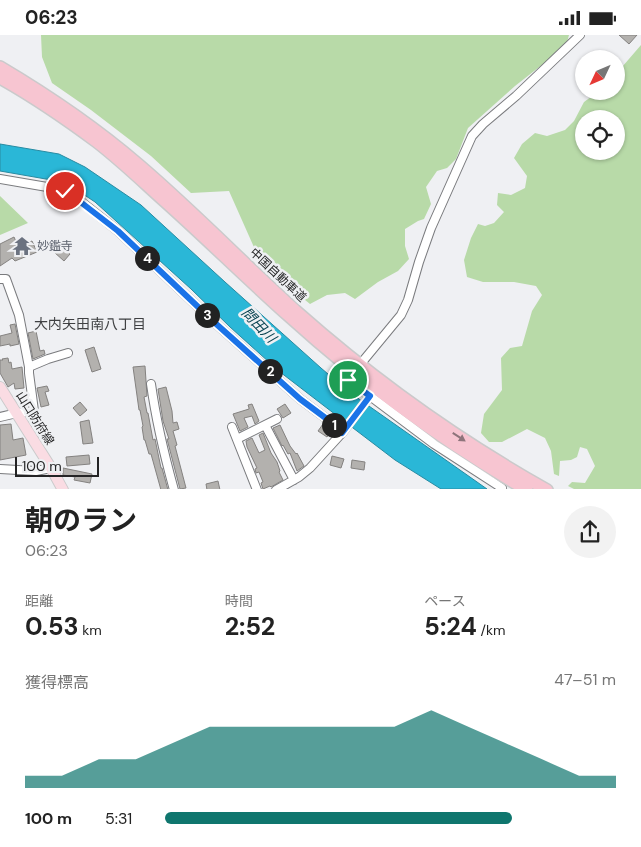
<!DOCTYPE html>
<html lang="ja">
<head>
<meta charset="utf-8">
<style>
	body { margin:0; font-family:"DM Sans","Noto Sans JP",sans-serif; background:#f2f2f2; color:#222; height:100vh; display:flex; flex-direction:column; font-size:19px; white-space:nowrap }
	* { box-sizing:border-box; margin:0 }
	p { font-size:16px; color:#767676 }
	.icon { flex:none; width:28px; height:28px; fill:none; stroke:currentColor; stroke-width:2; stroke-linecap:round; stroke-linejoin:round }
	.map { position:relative; height:454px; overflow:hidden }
	.details { display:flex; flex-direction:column; background:#fff; flex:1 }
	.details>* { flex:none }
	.needle { width:32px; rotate:226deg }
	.tools { position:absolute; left:575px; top:15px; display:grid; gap:10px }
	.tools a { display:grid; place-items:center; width:50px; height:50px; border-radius:50%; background:#fff; box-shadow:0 1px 4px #0004; font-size:25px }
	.scale { position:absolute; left:15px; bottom:12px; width:84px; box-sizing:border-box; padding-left:5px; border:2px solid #242425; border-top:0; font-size:14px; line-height:18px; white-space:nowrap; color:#242425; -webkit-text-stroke:4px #eff0f3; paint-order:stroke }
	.pin { position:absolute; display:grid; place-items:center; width:42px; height:42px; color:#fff; margin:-21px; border:2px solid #fff; border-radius:50%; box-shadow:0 1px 5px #0007 }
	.km { position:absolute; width:25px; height:25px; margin:-12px; border-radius:50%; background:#222; color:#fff; font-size:14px; line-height:25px; text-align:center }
	.round { display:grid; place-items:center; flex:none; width:52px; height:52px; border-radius:26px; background:#f2f2f2 }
	.head { display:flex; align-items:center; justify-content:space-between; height:85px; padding:0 25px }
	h1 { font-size:28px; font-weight:700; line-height:38px }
	.figures { display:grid; grid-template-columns:repeat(3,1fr); gap:8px; height:85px; padding:5px 25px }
	.figures div { display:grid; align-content:center }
	.figures b { font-size:25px; font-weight:700 }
	.figures small { font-size:14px; font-weight:400 }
	.figures p { font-size:14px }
	.chart { height:140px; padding:10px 25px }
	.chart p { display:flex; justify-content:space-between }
	.chart svg { width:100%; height:90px; margin-top:5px; fill:#0f766e; opacity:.7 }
	ul { padding:0 25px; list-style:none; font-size:16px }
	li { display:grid; grid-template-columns:80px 60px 1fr; align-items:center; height:38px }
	li i { height:12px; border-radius:6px; background:#0f766e }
	.status { display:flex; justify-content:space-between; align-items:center; height:35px; padding:0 25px; background:#fff; direction:ltr }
	.status svg { height:14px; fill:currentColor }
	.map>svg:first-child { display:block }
	.green { fill:#b8daa8; fill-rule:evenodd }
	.water { fill:#2ab7d7; stroke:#288ba2 }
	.building { fill:#b3b1ae; stroke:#848280 }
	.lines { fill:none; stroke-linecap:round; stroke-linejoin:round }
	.minor-casing { stroke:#7a7b7e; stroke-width:10 }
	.major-casing { stroke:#cacacb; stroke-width:12 }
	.highway-casing { stroke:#cacacb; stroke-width:14 }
	.minor { stroke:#fff; stroke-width:8 }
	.major { stroke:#fadce3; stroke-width:10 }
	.highway { stroke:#f7c5d1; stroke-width:11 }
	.oneway { fill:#8e747b }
	.route-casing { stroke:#fff; stroke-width:10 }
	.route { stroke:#1a73e8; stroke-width:6 }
	.labels { text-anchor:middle; stroke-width:5; stroke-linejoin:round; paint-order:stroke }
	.worship-label { font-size:12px; fill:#5b616d; stroke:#eff0f3; text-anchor:start }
	.street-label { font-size:12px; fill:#242425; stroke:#eff0f3 }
	.neighbourhood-label { font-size:14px; fill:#3f4042; stroke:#eff0f3 }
	.water-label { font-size:14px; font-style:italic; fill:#0b4553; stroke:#eff0f3 }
</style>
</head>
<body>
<div class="status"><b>06:23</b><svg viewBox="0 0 49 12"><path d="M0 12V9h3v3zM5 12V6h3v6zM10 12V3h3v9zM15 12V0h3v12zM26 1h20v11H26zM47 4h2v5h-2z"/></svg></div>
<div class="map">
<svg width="641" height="455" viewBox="0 0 641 455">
	<rect width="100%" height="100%" fill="#eff0f3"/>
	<!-- green -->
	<path class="green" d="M41 0H569L566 11 515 51 468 93 456 124 447 133 437 136 426 152 431 169 424 184 418 186 405 194V211L409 224 398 236 378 247 355 264 345 258 327 260 310 269 294 256 257 219 229 156 191 158 151 121 91 75 52 48 42 22Z
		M641 10V454H574L568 451 572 447 585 448 595 431 587 414 580 412 577 422 571 425 560 426 559 441 554 439 551 416 545 403 527 394 502 407H489L481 398 484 379 502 355 501 323 510 313 522 311 532 276 542 260 536 251 514 247H483L467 242 464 225 471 203 478 189 485 191 494 188 504 177 497 170 498 158 511 160 525 153 527 141 514 123 522 109 535 98 547 101 565 95 574 86 584 67 599 56H616V39ZM584 84H616V116H584Z
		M0 161 28 188 0 200Z"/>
	<!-- water -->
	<path class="water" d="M0 109 59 119 85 132 141 170 225 247 321 333 349 357 487 454H441L395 425 336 380 280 337 230 292 191 254 95 167 80 157 63 147 0 136Z"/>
	<!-- building -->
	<path class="building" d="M619 0H637L629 9Z
		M14 202 18 211 32 206 37 217 15 226 12 223 0 231V209Z
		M60 211 70 219 64 226 54 217Z
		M15 289 19 309 10 311V309L0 311V301L12 298 10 290Z
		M36 296 40 316 44 315 45 319 33 324 28 298Z
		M94 312 101 334 92 337 85 315Z
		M8 323 9 328 11 327 12 334 22 332 24 353 15 354 14 348 8 352 0 338V325H3L2 324Z
		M145 331 147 361 144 362 147 378H148L153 405 155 404 161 433H162L168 455H161L151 419H149L145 405H144L142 392 143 391 140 375H139L133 332Z
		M47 351 49 356 45 357 49 370 41 372 37 353Z
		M166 352 172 376 173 388 177 387 179 394 173 396 177 410 175 411 186 453 180 454 167 404H169L163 386 158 354Z
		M80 367 87 375 80 381 73 373Z
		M252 369 259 386 255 389 252 381 244 383 248 392 240 396 233 379 249 374V373L248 370Z
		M285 369 291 378 283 383 277 374Z
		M89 385 93 408 83 409 80 387Z
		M11 389 13 405 23 403 26 420 0 425V390Z
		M323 389 332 395 327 402 318 396Z
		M280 390 290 411 296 419 297 418 304 431 297 436 290 418 288 419 283 410 282 411 273 393Z
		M263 398 271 418 277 427 280 436 279 437 283 445 271 452 270 451 263 454 261 448 263 447 259 437 256 438 255 434 257 433 247 412 246 406 252 403 259 418 265 415 259 400Z
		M89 420 90 429 67 431 66 422Z
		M332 421 344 424 341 433 330 430Z
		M352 425 365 427 364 435 351 433Z
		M63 433 92 439 90 448 74 445 75 442 63 440Z
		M218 446 220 455H207L206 449Z"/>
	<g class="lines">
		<!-- minor casing -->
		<g class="minor-casing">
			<path id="minor" d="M0 144 53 153 65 156 74 161 118 196 214 287 300 364 335 390 342 398
				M0 244H6L19 280 29 332
				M363 326 401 280 408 265 419 227 431 193 472 101 483 89 516 61 580 0
				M151 349C156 385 164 419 174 455
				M370 361 434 409 502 453
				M0 382 17 378 34 376 29 338V332L48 324 68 318
				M265 390 294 445
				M232 392 257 455
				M237 404 277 384
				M0 434 36 436 51 433
				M276 455 299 442 310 433 342 398 370 361 348 345"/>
		</g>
		<!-- major casing -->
		<g class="major-casing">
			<path id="major" d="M0 352 51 433 63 455"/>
		</g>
		<!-- highway casing -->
		<g class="highway-casing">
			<path id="highway" d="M0 32C49 61 96 93 139 130 194 177 244 229 297 277 375 346 456 404 547 455
				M0 43C34 62 66 84 97 107 119 124 139 143 160 162 204 201 246 243 290 282 363 348 442 406 527 455"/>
		</g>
		<!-- minor -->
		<use href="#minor" class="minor"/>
		<!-- major -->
		<use href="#major" class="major"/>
		<!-- highway -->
		<use href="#highway" class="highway"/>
	</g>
	<!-- one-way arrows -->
	<defs><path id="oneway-solid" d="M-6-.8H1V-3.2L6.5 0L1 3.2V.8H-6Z" transform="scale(1.25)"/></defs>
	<use class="oneway" href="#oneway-solid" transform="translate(459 402) rotate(33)"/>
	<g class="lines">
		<!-- route casing -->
		<g class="route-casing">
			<path id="route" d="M65 156 74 162 118 196 214 287 300 364 335 390 342 398 370 361 348 345"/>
		</g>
		<!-- route -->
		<use href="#route" class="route"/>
	</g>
	<!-- icons -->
	<defs>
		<g id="temple-bare" transform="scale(1.5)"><path d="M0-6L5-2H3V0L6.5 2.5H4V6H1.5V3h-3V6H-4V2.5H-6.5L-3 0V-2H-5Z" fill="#6b7280" stroke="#eff0f3" stroke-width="2.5" paint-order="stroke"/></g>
	</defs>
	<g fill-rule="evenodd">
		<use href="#temple-bare" x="22" y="211"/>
	</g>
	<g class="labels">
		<!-- worship labels -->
		<g class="worship-label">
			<text x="37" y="215">妙鑑寺</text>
		</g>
		<!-- street labels -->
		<g class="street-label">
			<text transform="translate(278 240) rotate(43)" y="4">中国自動車道</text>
			<text transform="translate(35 383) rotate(58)" y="4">山口防府線</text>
		</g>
		<!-- neighbourhood labels -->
		<g class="neighbourhood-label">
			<text x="90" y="294">大内矢田南八丁目</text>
		</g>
		<!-- water labels -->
		<g class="water-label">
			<text transform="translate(259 290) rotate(46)" y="5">問田川</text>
		</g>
	</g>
</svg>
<div class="tools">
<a><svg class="needle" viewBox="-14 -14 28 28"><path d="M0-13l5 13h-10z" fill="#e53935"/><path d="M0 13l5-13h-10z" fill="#767676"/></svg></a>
<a><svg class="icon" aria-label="locate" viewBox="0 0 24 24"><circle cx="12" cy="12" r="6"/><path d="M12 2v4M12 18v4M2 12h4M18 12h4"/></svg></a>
</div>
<div class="scale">100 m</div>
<div class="pin" style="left:348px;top:345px;background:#1e9e55"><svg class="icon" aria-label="arrive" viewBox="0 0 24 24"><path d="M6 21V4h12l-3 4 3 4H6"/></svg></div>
<div class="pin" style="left:65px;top:156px;background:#d93025"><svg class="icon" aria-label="check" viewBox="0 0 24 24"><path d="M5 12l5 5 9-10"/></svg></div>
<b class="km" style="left:334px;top:390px">1</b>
<b class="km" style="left:270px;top:336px">2</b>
<b class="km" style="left:207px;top:280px">3</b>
<b class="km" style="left:147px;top:223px">4</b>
</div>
<section class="details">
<div class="head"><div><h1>朝のラン</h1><p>06:23</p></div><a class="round"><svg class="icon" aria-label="share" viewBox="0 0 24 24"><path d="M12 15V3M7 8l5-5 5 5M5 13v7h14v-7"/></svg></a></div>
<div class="figures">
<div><p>距離</p><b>0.53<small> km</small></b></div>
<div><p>時間</p><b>2:52</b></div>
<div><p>ペース</p><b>5:24<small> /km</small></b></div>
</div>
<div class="chart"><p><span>獲得標高</span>47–51 m</p>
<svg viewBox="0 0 160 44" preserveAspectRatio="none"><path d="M0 44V38L10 38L20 30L30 30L40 22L50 14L60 14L70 14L80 14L90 14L100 14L110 6L120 14L130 22L140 30L150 38L160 38V44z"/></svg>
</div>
<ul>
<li><b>100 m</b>5:31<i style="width:77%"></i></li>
</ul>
</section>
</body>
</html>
